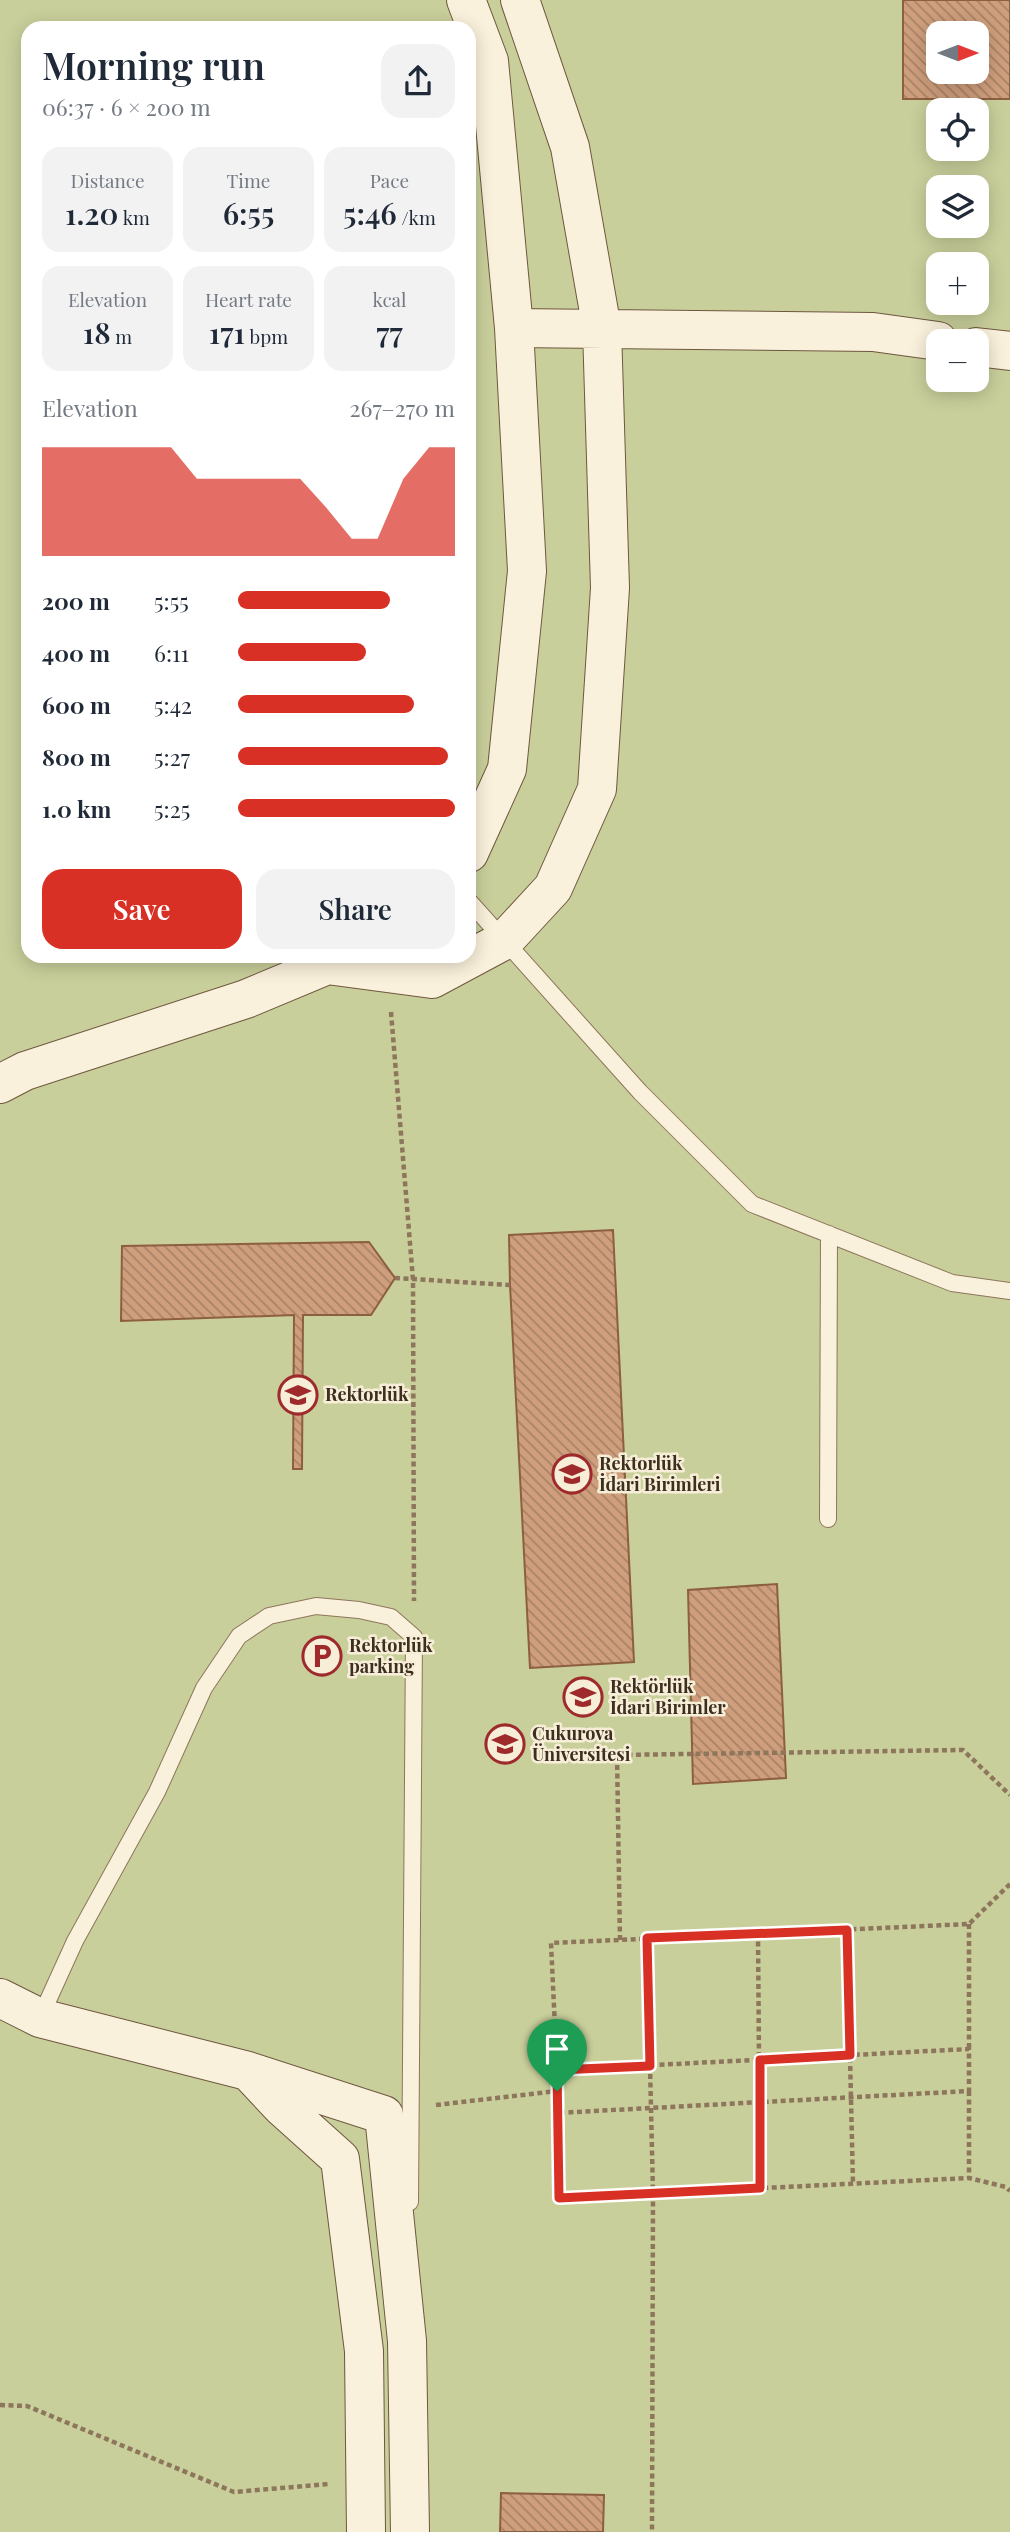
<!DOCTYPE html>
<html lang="en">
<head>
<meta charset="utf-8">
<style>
	body { margin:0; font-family:"Playfair Display",serif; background:#f2f2f3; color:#1f2937; height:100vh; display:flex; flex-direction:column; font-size:26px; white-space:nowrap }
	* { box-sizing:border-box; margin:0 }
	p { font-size:23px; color:#747a83 }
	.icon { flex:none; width:38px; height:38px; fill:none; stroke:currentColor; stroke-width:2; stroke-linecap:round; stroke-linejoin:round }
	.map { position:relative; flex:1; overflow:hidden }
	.drawer { position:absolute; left:21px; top:21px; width:455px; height:942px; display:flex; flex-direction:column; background:#fff; border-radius:21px; box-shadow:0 4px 18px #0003 }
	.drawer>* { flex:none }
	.needle { width:46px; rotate:90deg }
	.tools { position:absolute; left:926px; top:21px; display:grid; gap:14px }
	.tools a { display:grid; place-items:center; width:63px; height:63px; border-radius:14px; background:#fff; box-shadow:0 4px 18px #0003; font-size:35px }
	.pin { position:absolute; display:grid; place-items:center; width:60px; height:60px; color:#fff; margin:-72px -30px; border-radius:50% 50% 50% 0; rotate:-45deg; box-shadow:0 0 7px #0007 }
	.pin .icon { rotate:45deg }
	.round { display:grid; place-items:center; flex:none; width:74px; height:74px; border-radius:21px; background:#f2f2f3 }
	.overview { display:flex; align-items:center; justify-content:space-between; height:119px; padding:0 21px }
	h1 { font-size:38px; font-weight:600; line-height:52px }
	.stats { display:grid; grid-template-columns:repeat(3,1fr); gap:10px; height:119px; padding:7px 21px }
	.stats div { display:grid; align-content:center; border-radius:18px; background:#f2f2f3; text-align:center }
	.stats b { font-size:30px; font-weight:600 }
	.stats small { font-size:19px; font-weight:400 }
	.stats p { font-size:19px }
	.chart { height:196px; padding:14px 21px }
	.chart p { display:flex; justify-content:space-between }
	.chart svg { width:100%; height:126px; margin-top:7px; fill:#d93025; opacity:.7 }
	.cta { display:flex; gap:14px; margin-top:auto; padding:14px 21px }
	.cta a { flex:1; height:80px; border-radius:21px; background:#d93025; color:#fff; font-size:28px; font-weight:600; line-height:80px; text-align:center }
	.cta a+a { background:#f2f2f3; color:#1f2937 }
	ul { padding:0 21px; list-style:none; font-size:23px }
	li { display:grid; grid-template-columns:112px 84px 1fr; align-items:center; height:52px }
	li i { height:18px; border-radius:9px; background:#d93025 }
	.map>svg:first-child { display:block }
	.park { fill:#c9cf9b; fill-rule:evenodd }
	.building { fill:url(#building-back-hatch); stroke:#8d5f41; stroke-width:2; fill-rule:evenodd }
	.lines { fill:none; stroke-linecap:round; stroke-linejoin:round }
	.lane-casing { stroke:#8d765c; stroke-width:18 }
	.secondary-casing { stroke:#6f573f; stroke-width:40 }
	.path { stroke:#8d765c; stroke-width:4.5; stroke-dasharray:5 3.5; stroke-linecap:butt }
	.lane { stroke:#faf1dc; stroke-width:16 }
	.secondary { stroke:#faf1dc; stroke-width:38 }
	.path-bridge { stroke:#8d765c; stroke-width:4.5; stroke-dasharray:5 3.5; stroke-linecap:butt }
	.route-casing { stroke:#fff; stroke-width:14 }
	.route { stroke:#d93025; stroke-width:9 }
	.labels { text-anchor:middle; stroke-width:5; stroke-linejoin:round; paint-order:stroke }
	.poi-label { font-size:18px; font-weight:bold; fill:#3d2e20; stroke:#f7eed8; text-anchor:start }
</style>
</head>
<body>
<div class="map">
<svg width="1010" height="2532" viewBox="0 0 1010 2532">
	<defs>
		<pattern id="building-back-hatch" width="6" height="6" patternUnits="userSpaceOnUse" patternTransform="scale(1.75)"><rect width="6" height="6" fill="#cf9f7d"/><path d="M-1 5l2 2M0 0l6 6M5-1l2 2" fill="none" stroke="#a98266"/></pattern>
	</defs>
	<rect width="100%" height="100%" fill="#f0e4c8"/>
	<!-- park -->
	<path class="park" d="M0 0H1010V2532H0ZM28 28H469V956H28ZM938 33H976V72H938ZM938 110H976V149H938ZM938 187H976V226H938ZM938 264H976V303H938ZM938 341H976V380H938Z"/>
	<!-- building -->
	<path class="building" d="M903 0H1010V99H903ZM938 33H976V72H938Z
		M613 1230 634 1662 530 1668 510 1285 509 1235Z
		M369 1242 395 1278 371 1315H303L302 1469H293L294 1315 121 1321 122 1246Z
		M777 1584 786 1778 693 1784 688 1590Z
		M501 2493 604 2495 603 2532H500Z"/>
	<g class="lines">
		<!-- lane casing -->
		<g class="lane-casing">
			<path id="lane" d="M469 901 640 1092 752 1204 952 1283 1010 1291
				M828 1519 829 1234
				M40 2018 75 1941 157 1792 204 1688 239 1636 269 1616 316 1606 359 1610 391 1617 414 1637 410 2202"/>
		</g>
		<!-- secondary casing -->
		<g class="secondary-casing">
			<path id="secondary" d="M466 0 489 61 514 328 527 571 507 769 469 853
				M514 328 873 332 938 341
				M976 347 1010 351
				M327 965 432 979 505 940 553 888 597 789 610 588 602 329 570 147 520 0
				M0 1084 25 1071 246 999 349 956
				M0 1998 40 2018 248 2071 384 2115 407 2341 410 2532
				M252 2075 281 2106 340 2159 364 2351 366 2532"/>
		</g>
		<!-- path -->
		<path class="path" d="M391 1012 413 1280 414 1601
			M1010 1884 969 1924 551 1943 557 2070 969 2049V2091L557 2113 559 2198 969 2178 1006 2187 1010 2191
			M969 1924V2049
			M847 1930 853 2184
			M758 1933 760 2188
			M647 1938 653 2193 652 2532
			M620 1940 617 1755 963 1750 1010 1795
			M557 2070V2113
			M969 2091V2178
			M436 2105 557 2091
			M0 2405 27 2406 234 2492 329 2484"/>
		<!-- lane -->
		<use href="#lane" class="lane"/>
		<!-- secondary -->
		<use href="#secondary" class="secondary"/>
		<!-- path-bridge -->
		<path class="path-bridge" d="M395 1278 510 1285"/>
	</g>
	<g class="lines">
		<!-- route casing -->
		<g class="route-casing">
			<path id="route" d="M847 1930 850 2055 760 2060V2188L559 2198 557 2070 650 2066 647 1938Z"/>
		</g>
		<!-- route -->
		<use href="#route" class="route"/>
	</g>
	<!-- icons -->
	<defs>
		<g id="university-ring" transform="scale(2.0125)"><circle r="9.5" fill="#f7eed8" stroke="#9e2a2b" stroke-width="1.5"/><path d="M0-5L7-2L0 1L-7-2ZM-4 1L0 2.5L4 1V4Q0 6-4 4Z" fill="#9e2a2b"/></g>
		<g id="parking-ring" transform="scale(2.0125)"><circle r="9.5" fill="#f7eed8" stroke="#9e2a2b" stroke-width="1.5"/><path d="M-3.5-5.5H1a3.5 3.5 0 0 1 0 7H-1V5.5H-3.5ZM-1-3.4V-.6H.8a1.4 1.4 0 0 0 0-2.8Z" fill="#9e2a2b"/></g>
	</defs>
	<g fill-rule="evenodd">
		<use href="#university-ring" x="298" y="1395"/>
		<use href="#university-ring" x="572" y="1474"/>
		<use href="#parking-ring" x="322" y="1656"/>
		<use href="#university-ring" x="583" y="1697"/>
		<use href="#university-ring" x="505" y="1744"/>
	</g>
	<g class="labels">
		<!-- poi labels -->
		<g class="poi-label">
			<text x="325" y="1401">Rektorlük</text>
			<text x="599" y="1470">Rektorlük<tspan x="599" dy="21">İdari Birimleri</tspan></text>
			<text x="349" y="1652">Rektorlük<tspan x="349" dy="21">parking</tspan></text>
			<text x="610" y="1693">Rektörlük<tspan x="610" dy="21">İdari Birimler</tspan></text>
			<text x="532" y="1740">Çukurova<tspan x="532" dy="21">Üniversitesi</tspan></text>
		</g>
	</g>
</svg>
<div class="tools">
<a><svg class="needle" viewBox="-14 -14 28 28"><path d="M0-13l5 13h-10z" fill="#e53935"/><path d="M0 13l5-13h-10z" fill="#747a83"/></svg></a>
<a><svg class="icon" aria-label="locate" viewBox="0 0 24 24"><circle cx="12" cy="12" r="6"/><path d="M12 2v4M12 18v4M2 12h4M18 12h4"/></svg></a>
<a><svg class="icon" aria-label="layers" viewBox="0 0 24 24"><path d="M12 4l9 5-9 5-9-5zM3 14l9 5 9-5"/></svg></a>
<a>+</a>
<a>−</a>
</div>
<div class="pin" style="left:557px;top:2091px;background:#1e9e55"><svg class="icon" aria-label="arrive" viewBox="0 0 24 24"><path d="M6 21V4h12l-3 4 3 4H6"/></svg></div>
<section class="drawer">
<div class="overview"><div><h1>Morning run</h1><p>06:37 · 6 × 200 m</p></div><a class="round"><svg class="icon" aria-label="share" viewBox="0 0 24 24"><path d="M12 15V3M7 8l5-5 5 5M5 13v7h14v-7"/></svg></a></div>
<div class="stats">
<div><p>Distance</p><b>1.20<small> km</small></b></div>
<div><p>Time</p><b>6:55</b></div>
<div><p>Pace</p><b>5:46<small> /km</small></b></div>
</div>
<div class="stats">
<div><p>Elevation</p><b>18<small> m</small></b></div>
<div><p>Heart rate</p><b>171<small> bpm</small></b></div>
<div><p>kcal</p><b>77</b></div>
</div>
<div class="chart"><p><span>Elevation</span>267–270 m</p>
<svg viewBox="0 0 160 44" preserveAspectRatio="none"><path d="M0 44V6L10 6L20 6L30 6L40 6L50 6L60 17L70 17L80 17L90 17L100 17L110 27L120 38L130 38L140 17L150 6L160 6V44z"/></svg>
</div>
<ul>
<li><b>200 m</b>5:55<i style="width:70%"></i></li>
<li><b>400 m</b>6:11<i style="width:59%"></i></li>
<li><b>600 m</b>5:42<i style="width:81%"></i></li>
<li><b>800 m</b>5:27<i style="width:97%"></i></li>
<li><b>1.0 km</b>5:25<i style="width:100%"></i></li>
</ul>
<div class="cta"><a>Save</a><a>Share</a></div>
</section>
</div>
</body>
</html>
